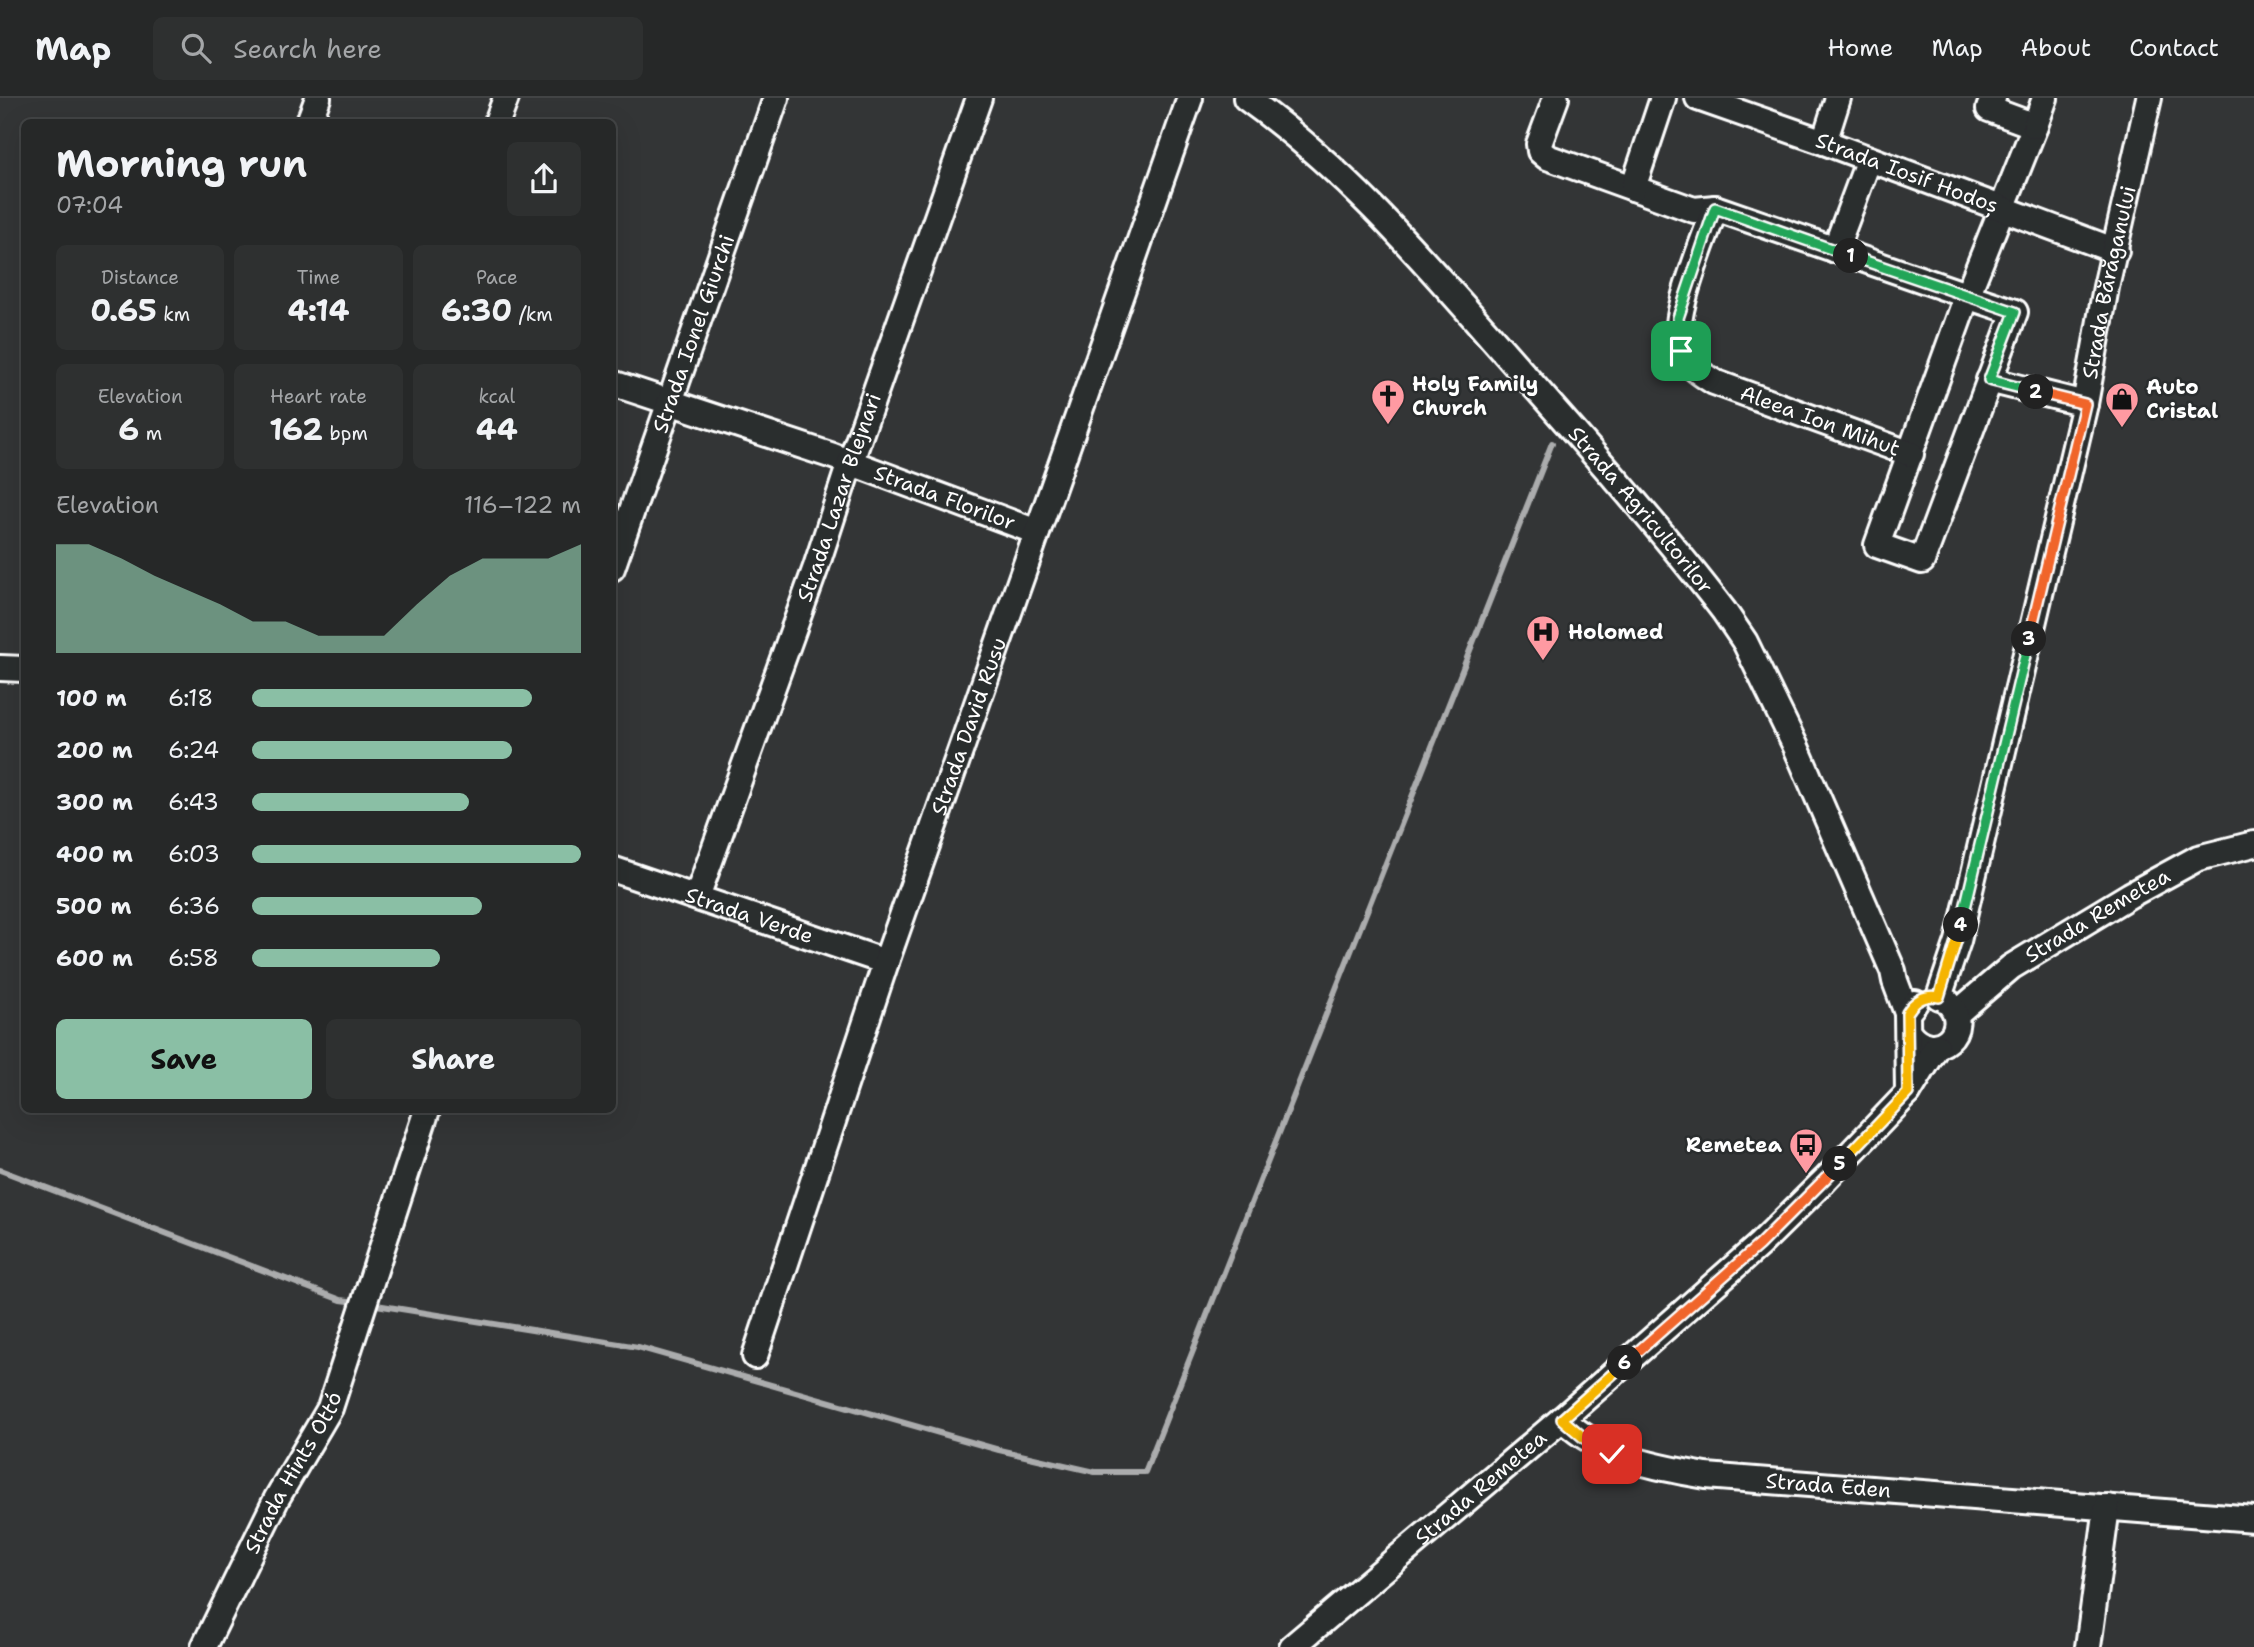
<!DOCTYPE html>
<html lang="en">
<head>
<meta charset="utf-8">
<style>
	body { margin:0; font-family:"Shantell Sans",sans-serif; background:#2e3030; color:#f1f3f6; height:100vh; display:flex; flex-direction:column; font-size:26px; white-space:nowrap }
	* { box-sizing:border-box; margin:0 }
	p { font-size:23px; color:#a4a6a8 }
	.icon { flex:none; width:38px; height:38px; fill:none; stroke:currentColor; stroke-width:2; stroke-linecap:round; stroke-linejoin:round }
	.map { position:relative; flex:1; overflow:hidden }
	.details { position:absolute; left:21px; top:21px; width:595px; height:994px; display:flex; flex-direction:column; background:#262828; border-radius:10px; box-shadow:0 7px 28px #0002,0 0 0 2px #424445 }
	.details>* { flex:none }
	.pin { position:absolute; display:grid; place-items:center; width:60px; height:60px; color:#fff; margin:-30px; border-radius:14px; box-shadow:0 4px 10px #0006 }
	.km { position:absolute; width:35px; height:35px; margin:-18px; border-radius:50%; background:#222; color:#fff; font-size:19px; line-height:35px; text-align:center }
	.round { display:grid; place-items:center; flex:none; width:74px; height:74px; border-radius:10px; background:#2e3030 }
	.overview { display:flex; align-items:center; justify-content:space-between; height:119px; padding:0 35px }
	h1 { font-size:38px; font-weight:700; line-height:52px }
	.stats { display:grid; grid-template-columns:repeat(3,1fr); gap:10px; height:119px; padding:7px 35px }
	.stats div { display:grid; align-content:center; border-radius:10px; background:#2e3030; text-align:center }
	.stats b { font-size:30px; font-weight:700 }
	.stats small { font-size:19px; font-weight:400 }
	.stats p { font-size:19px }
	.chart { height:196px; padding:14px 35px }
	.chart p { display:flex; justify-content:space-between }
	.chart svg { width:100%; height:126px; margin-top:7px; fill:#8abfa5; opacity:.7 }
	.cta { display:flex; gap:14px; margin-top:auto; padding:14px 35px }
	.cta a { flex:1; height:80px; border-radius:10px; background:#8abfa5; color:#111; font-size:28px; font-weight:700; line-height:80px; text-align:center }
	.cta a+a { background:#2e3030; color:#f1f3f6 }
	ul { padding:0 35px; list-style:none; font-size:23px }
	li { display:grid; grid-template-columns:112px 84px 1fr; align-items:center; height:52px }
	li i { height:18px; border-radius:9px; background:#8abfa5 }
	header { display:flex; align-items:center; gap:42px; box-sizing:border-box; height:98px; padding:0 35px; background:#262828; border-bottom:2px solid #424445 }
	header strong { font-size:33px }
	nav { display:flex; gap:38px; margin-inline-start:auto; font-size:24px }
	.search { width:490px; height:63px; background:#2e3030; display:flex; align-items:center; gap:18px; box-sizing:border-box; padding:0 24px; border-radius:10px; color:#a4a6a8; font-size:26px }
	.map>svg:first-child { display:block }
	.lines { fill:none; stroke-linecap:round; stroke-linejoin:round }
	.stream { stroke:#abacad; stroke-width:6 }
	.minor-casing { stroke:#fff; stroke-width:30 }
	.minor { stroke:#2a2d2e; stroke-width:24 }
	.split-1-casing { stroke:#fff; stroke-width:14 }
	.split-2-casing { stroke:#fff; stroke-width:14 }
	.split-3-casing { stroke:#fff; stroke-width:14 }
	.split-4-casing { stroke:#fff; stroke-width:14 }
	.split-5-casing { stroke:#fff; stroke-width:14 }
	.split-6-casing { stroke:#fff; stroke-width:14 }
	.split-7-casing { stroke:#fff; stroke-width:14 }
	.split-1 { stroke:#22a559; stroke-width:9 }
	.split-2 { stroke:#22a559; stroke-width:9 }
	.split-3 { stroke:#f0652b; stroke-width:9 }
	.split-4 { stroke:#22a559; stroke-width:9 }
	.split-5 { stroke:#f5b400; stroke-width:9 }
	.split-6 { stroke:#f0652b; stroke-width:9 }
	.split-7 { stroke:#f5b400; stroke-width:9 }
	.labels { text-anchor:middle; stroke-width:5; stroke-linejoin:round; paint-order:stroke }
	.street-label { font-size:21px; fill:#fff; stroke:#2a2d2e }
	.poi-label { font-size:21px; font-weight:bold; fill:#fff; stroke:#2a2d2e; text-anchor:start }
</style>
</head>
<body>
<header>
<strong>Map</strong>
<div class="search"><svg class="icon" aria-label="search" viewBox="0 0 24 24"><circle cx="10" cy="10" r="6"/><path d="M15 15l6 6"/></svg>Search here</div>
<nav><a>Home</a><a>Map</a><a>About</a><a>Contact</a></nav>
</header>
<div class="map">
<svg width="2254" height="1549" viewBox="0 0 2254 1549">
	<rect width="100%" height="100%" fill="#333536"/>
	<filter id="ink" filterUnits="userSpaceOnUse"><feTurbulence type="fractalNoise" baseFrequency=".0143" numOctaves="2"/><feDisplacementMap in="SourceGraphic" scale="14" xChannelSelector="R" yChannelSelector="G"/><feConvolveMatrix kernelMatrix="1 2 1 2 8 2 1 2 1" color-interpolation-filters="sRGB"/></filter>
	<g filter="url(#ink)">
		<g class="lines">
			<!-- stream -->
			<path class="stream" d="M0 1072 341 1202 357 1204
				M370 1206 638 1249 999 1352 1095 1374H1145L1552 345"/>
			<!-- minor casing -->
			<g class="minor-casing">
				<g id="minor">
					<path id="s1" d="M1246 0C1349 73 1429 169 1512 263 1584 345 1658 427 1724 513L1745 544 1796 649 1893 873 1895 883 1907 915"/>
					<path d="M1556 0 1539 46 1540 53 1547 59 1694 112 1715 110 1963 196 1967 198 2015 214 1922 463 1877 447 1967 198 2035 28 1989 11 1993 0"/>
					<path id="s2" d="M1698 0 1824 44 2116 153"/>
					<path d="M309 24 318 0"/>
					<path d="M497 24 506 0"/>
					<path d="M2035 28 2045 0"/>
					<path d="M1824 44 1838 0"/>
					<path d="M1633 90 1663 0"/>
					<path id="s3" d="M1715 110C1705 141 1666 227 1682 255 1689 268 1701 276 1714 284L1911 356"/>
					<path d="M1835 152 1869 61"/>
					<path d="M1989 282 2085 306"/>
					<path id="s4" d="M612 285 833 358 1037 434"/>
					<path id="s5" d="M612 470 776 0"/>
					<path d="M0 570 24 571"/>
					<path id="s6" d="M612 771 886 864"/>
					<path id="s7" d="M697 799 816 469 846 377 979 0"/>
					<path id="s8" d="M1939 899 1958 843 2085 306 2106 189 2149 0"/>
					<path id="s9" d="M1956 916 2011 869 2130 797 2198 760 2254 746"/>
					<path d="M1909 935C1935 968 1974 931 1948 904"/>
					<path d="M1908 995 1907 915 1915 905"/>
					<path id="s10" d="M755 1258 886 864 1190 0"/>
					<path id="s11" d="M1562 1321C1606 1360 1649 1368 1706 1378L2254 1421"/>
					<path id="s12" d="M204 1549 277 1400 330 1310 427 1012"/>
					<path id="s13" d="M1292 1549 1562 1321 1759 1147 1825 1082 1908 995 1937 948"/>
					<path d="M2088 1549 2107 1409"/>
				</g>
			</g>
			<!-- minor -->
			<use href="#minor" class="minor"/>
		</g>
	</g>
	<g class="lines" filter="url(#ink)">
		<!-- split-1 casing -->
		<g class="split-1-casing">
			<path id="split-1" d="M1681 253 1678 220 1715 110 1851 158"/>
		</g>
		<!-- split-2 casing -->
		<g class="split-2-casing">
			<path id="split-2" d="M1851 158 2015 214 1989 282 2036 294"/>
		</g>
		<!-- split-3 casing -->
		<g class="split-3-casing">
			<path id="split-3" d="M2029 541 2085 306 2036 294"/>
		</g>
		<!-- split-4 casing -->
		<g class="split-4-casing">
			<path id="split-4" d="M1961 827 2029 541"/>
		</g>
		<!-- split-5 casing -->
		<g class="split-5-casing">
			<path id="split-5" d="M1840 1066 1908 995 1907 915C1914 903 1925 896 1939 899L1961 827"/>
		</g>
		<!-- split-6 casing -->
		<g class="split-6-casing">
			<path id="split-6" d="M1625 1265 1759 1147 1840 1066"/>
		</g>
		<!-- split-7 casing -->
		<g class="split-7-casing">
			<path id="split-7" d="M1612 1356 1584 1340 1562 1321 1625 1265"/>
		</g>
		<!-- split-1 -->
		<use href="#split-1" class="split-1"/>
		<!-- split-2 -->
		<use href="#split-2" class="split-2"/>
		<!-- split-3 -->
		<use href="#split-3" class="split-3"/>
		<!-- split-4 -->
		<use href="#split-4" class="split-4"/>
		<!-- split-5 -->
		<use href="#split-5" class="split-5"/>
		<!-- split-6 -->
		<use href="#split-6" class="split-6"/>
		<!-- split-7 -->
		<use href="#split-7" class="split-7"/>
	</g>
	<!-- icons -->
	<defs>
		<g id="church-pin" transform="scale(1.75)"><path d="M0 17L-7.5 6A9.5 9.5 0 1 1 7.5 6Z" fill="#ff9aa2" stroke="#2a2d2e"/><path d="M-1.2-6h2.4v3.5h3.3v2.4h-3.3V6h-2.4V-.1h-3.3v-2.4h3.3Z" fill="#111"/></g>
		<g id="shop-pin" transform="scale(1.75)"><path d="M0 17L-7.5 6A9.5 9.5 0 1 1 7.5 6Z" fill="#ff9aa2" stroke="#2a2d2e"/><path d="M-5-2.5h2.3a2.7 3.5 0 0 1 5.4 0H5L5.5 6h-11ZM-1.5-2.5h3a1.5 2.3 0 0 0-3 0Z" fill="#111"/></g>
		<g id="hospital-pin" transform="scale(1.75)"><path d="M0 17L-7.5 6A9.5 9.5 0 1 1 7.5 6Z" fill="#ff9aa2" stroke="#2a2d2e"/><path d="M-5-5h3v3.5h4V-5h3V5h-3V1.5h-4V5h-3Z" fill="#111"/></g>
		<g id="bus-pin" transform="scale(1.75)"><path d="M0 17L-7.5 6A9.5 9.5 0 1 1 7.5 6Z" fill="#ff9aa2" stroke="#2a2d2e"/><path d="M-5-6H5V4H4V6H2V4H-2V6H-4V4H-5ZM-3.5-4V0h7V-4ZM-3.5 1.2v1.5H-2V1.2ZM2 1.2v1.5H3.5V1.2Z" fill="#111"/></g>
	</defs>
	<g fill-rule="evenodd">
		<use href="#church-pin" x="1388" y="298"/>
		<use href="#shop-pin" x="2122" y="301"/>
		<use href="#hospital-pin" x="1543" y="534"/>
		<use href="#bus-pin" x="1806" y="1047"/>
	</g>
	<g class="labels">
		<!-- street labels -->
		<g class="street-label">
			<text dy="7" stroke="none"><textPath href="#s2" startOffset="222">Strada Iosif Hodoș</textPath></text>
			<text dy="7" stroke="none"><textPath href="#s8" startOffset="735">Strada Bărăganului</textPath></text>
			<text dy="7" stroke="none"><textPath href="#s5" startOffset="248">Strada Ionel Giurchi</textPath></text>
			<text dy="7" stroke="none"><textPath href="#s3" startOffset="308">Aleea Ion Mihuț</textPath></text>
			<text dy="7" stroke="none"><textPath href="#s4" startOffset="352">Strada Florilor</textPath></text>
			<text dy="7" stroke="none"><textPath href="#s7" startOffset="424">Strada Lazar Blejnari</textPath></text>
			<text dy="7" stroke="none"><textPath href="#s1" startOffset="572">Strada Agricultorilor</textPath></text>
			<text dy="7" stroke="none"><textPath href="#s10" startOffset="665">Strada David Rusu</textPath></text>
			<text dy="7" stroke="none"><textPath href="#s6" startOffset="145">Strada Verde</textPath></text>
			<text dy="7" stroke="none"><textPath href="#s9" startOffset="173">Strada Remetea</textPath></text>
			<text dy="7" stroke="none"><textPath href="#s12" startOffset="196">Strada Hints Ottó</textPath></text>
			<text dy="7" stroke="none"><textPath href="#s11" startOffset="280">Strada Eden</textPath></text>
			<text dy="7" stroke="none"><textPath href="#s13" startOffset="247">Strada Remetea</textPath></text>
		</g>
		<!-- poi labels -->
		<g class="poi-label">
			<text x="1412" y="293">Holy Family<tspan x="1412" dy="24">Church</tspan></text>
			<text x="2146" y="296">Auto<tspan x="2146" dy="24">Cristal</tspan></text>
			<text x="1568" y="541">Holomed</text>
			<text x="1782" y="1054" text-anchor="end">Remetea</text>
		</g>
	</g>
</svg>
<div class="pin" style="left:1681px;top:253px;background:#1e9e55"><svg class="icon" aria-label="arrive" viewBox="0 0 24 24"><path d="M6 21V4h12l-3 4 3 4H6"/></svg></div>
<div class="pin" style="left:1612px;top:1356px;background:#d93025"><svg class="icon" aria-label="check" viewBox="0 0 24 24"><path d="M5 12l5 5 9-10"/></svg></div>
<b class="km" style="left:1851px;top:158px">1</b>
<b class="km" style="left:2036px;top:294px">2</b>
<b class="km" style="left:2029px;top:541px">3</b>
<b class="km" style="left:1961px;top:827px">4</b>
<b class="km" style="left:1840px;top:1066px">5</b>
<b class="km" style="left:1625px;top:1265px">6</b>
<section class="details">
<div class="overview"><div><h1>Morning run</h1><p>07:04</p></div><a class="round"><svg class="icon" aria-label="share" viewBox="0 0 24 24"><path d="M12 15V3M7 8l5-5 5 5M5 13v7h14v-7"/></svg></a></div>
<div class="stats">
<div><p>Distance</p><b>0.65<small> km</small></b></div>
<div><p>Time</p><b>4:14</b></div>
<div><p>Pace</p><b>6:30<small> /km</small></b></div>
</div>
<div class="stats">
<div><p>Elevation</p><b>6<small> m</small></b></div>
<div><p>Heart rate</p><b>162<small> bpm</small></b></div>
<div><p>kcal</p><b>44</b></div>
</div>
<div class="chart"><p><span>Elevation</span>116–122 m</p>
<svg viewBox="0 0 160 44" preserveAspectRatio="none"><path d="M0 44V6L10 6L20 11L30 17L40 22L50 27L60 33L70 33L80 38L90 38L100 38L110 27L120 17L130 11L140 11L150 11L160 6V44z"/></svg>
</div>
<ul>
<li><b>100 m</b>6:18<i style="width:85%"></i></li>
<li><b>200 m</b>6:24<i style="width:79%"></i></li>
<li><b>300 m</b>6:43<i style="width:66%"></i></li>
<li><b>400 m</b>6:03<i style="width:100%"></i></li>
<li><b>500 m</b>6:36<i style="width:70%"></i></li>
<li><b>600 m</b>6:58<i style="width:57%"></i></li>
</ul>
<div class="cta"><a>Save</a><a>Share</a></div>
</section>
</div>
</body>
</html>
